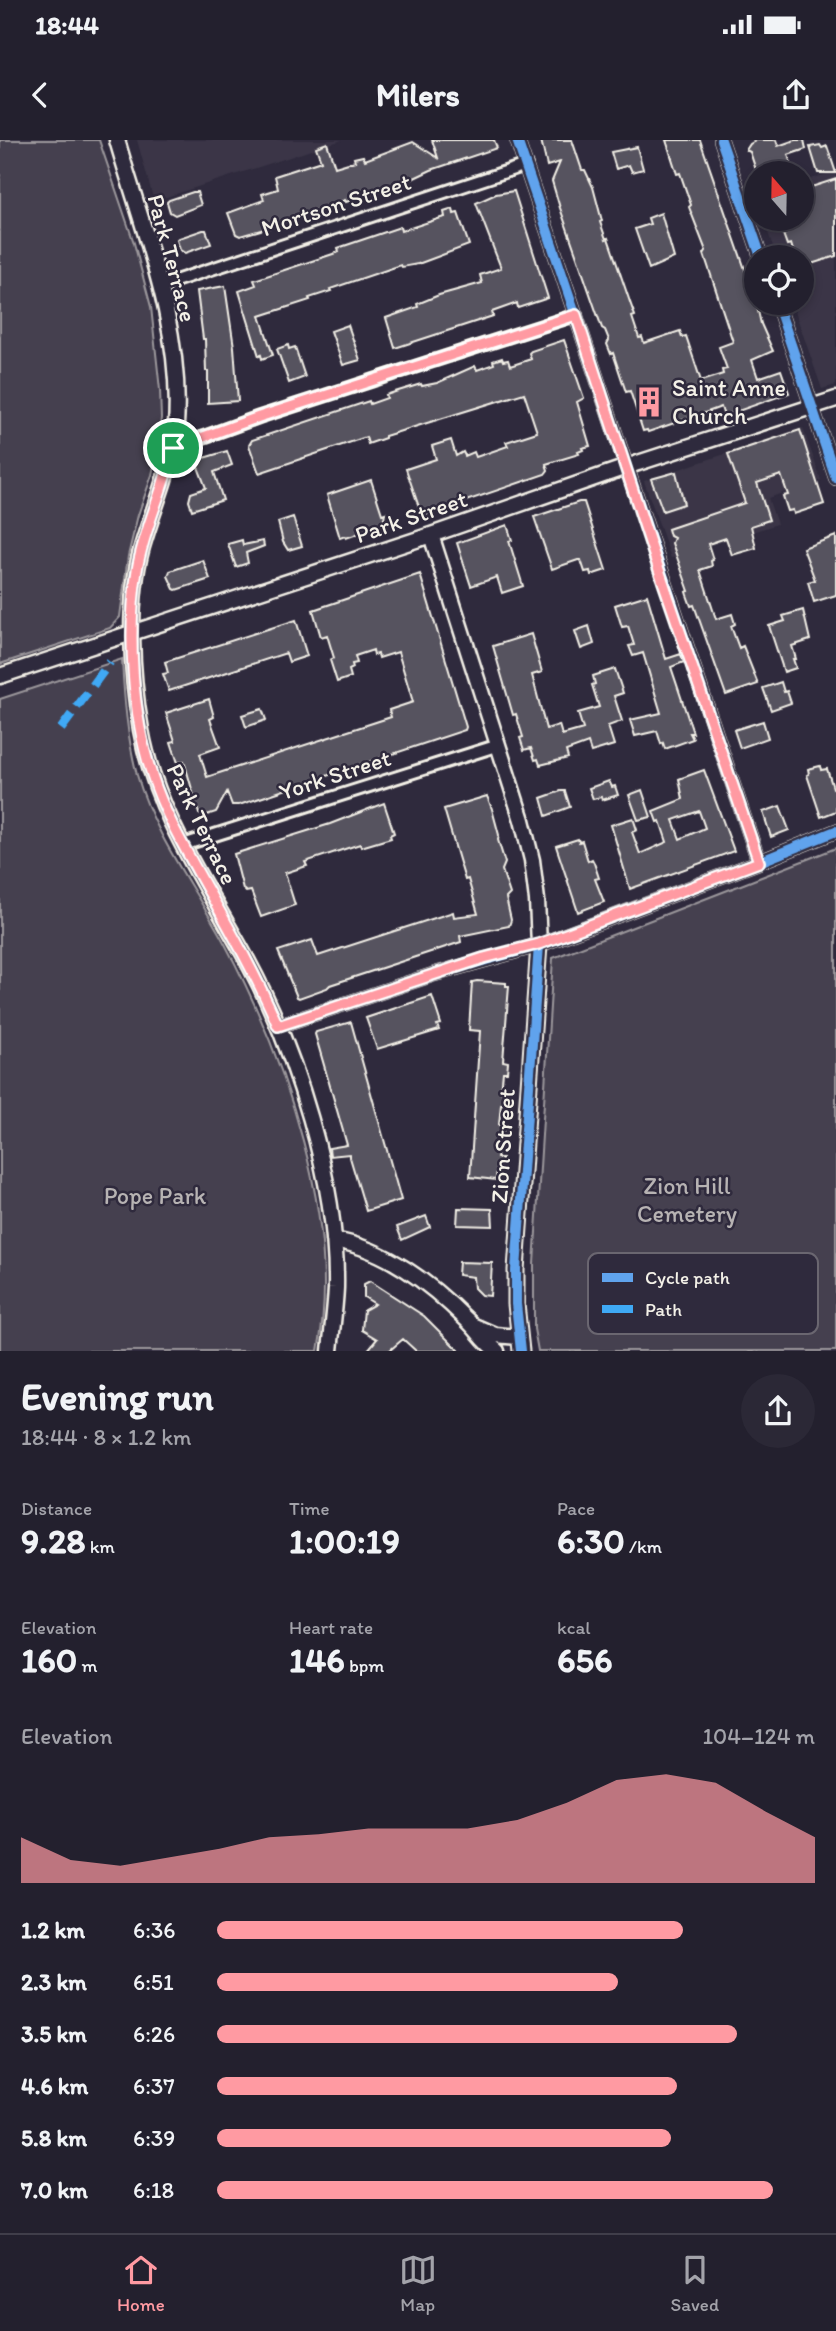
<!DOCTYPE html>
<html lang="en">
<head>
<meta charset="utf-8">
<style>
	body { margin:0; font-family:Itim,sans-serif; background:#2b2836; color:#f1f3f6; height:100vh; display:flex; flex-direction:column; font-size:26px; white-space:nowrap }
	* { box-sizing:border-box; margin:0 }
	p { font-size:23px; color:#a3a3aa }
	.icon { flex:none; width:38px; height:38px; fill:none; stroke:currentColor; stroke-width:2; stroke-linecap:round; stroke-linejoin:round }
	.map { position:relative; height:1211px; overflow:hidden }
	.panel { display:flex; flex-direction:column; background:#23202e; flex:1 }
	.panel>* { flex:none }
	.needle { width:46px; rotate:340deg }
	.fabs { position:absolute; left:744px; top:21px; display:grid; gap:14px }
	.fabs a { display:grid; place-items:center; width:70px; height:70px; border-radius:50%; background:#23202e; box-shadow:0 4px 10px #0003,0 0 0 2px #403e4a; font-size:35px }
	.pin { position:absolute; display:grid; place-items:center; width:60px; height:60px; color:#fff; margin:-30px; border:4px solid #fff; border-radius:50%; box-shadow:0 2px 7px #0007 }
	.round { display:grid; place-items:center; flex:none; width:74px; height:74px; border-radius:37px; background:#2b2836 }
	.headline { display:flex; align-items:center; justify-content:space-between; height:119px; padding:0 21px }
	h1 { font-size:38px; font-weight:800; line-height:52px }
	.metrics { display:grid; grid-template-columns:repeat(3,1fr); gap:10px; height:119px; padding:7px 21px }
	.metrics div { display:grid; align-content:center }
	.metrics b { font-size:35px; font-weight:800 }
	.metrics small { font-size:19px; font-weight:400 }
	.metrics p { font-size:19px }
	.chart { height:196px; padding:14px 21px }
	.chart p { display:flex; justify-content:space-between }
	.chart svg { width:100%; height:126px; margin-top:7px; fill:#ff9aa2; opacity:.7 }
	ul { padding:0 21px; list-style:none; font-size:23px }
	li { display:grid; grid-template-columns:112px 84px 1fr; align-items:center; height:52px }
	li i { height:18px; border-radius:9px; background:#ff9aa2 }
	.status { display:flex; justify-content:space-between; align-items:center; height:49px; padding:0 35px; background:#23202e; direction:ltr }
	.status svg { height:19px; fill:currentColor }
	header { display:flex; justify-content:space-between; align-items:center; height:91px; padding:0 21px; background:#23202e; font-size:32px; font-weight:800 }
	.tabs { display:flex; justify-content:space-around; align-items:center; height:98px; border-top:2px solid #403e4a; background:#23202e; font-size:19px; color:#a3a3aa }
	.tabs a { display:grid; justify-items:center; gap:4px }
	.tabs .on { color:#ff9aa2 }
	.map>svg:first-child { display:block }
	.built { fill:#3b3647 }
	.green { fill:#454050; stroke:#9c989c; stroke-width:2 }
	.building { fill:#56525f; stroke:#f4f1e8; stroke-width:2; fill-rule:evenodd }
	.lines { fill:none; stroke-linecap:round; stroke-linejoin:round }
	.street-casing { stroke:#f4f1e8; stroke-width:16 }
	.secondary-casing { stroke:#f4f1e8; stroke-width:19 }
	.street { stroke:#2f2a3d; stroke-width:10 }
	.secondary { stroke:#2f2a3d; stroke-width:14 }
	.quiet { stroke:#3fa9f5; stroke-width:9; stroke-dasharray:18 9; stroke-linecap:butt }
	.cycleway-casing { stroke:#2f2a3d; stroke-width:15 }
	.cycleway { stroke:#60a3ed; stroke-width:10 }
	.route-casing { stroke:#fff; stroke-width:14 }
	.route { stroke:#ff9aa2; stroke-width:9 }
	.labels { text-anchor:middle; stroke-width:5; stroke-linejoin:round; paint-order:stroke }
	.street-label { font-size:24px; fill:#f4f1e8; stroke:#2f2a3d }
	.poi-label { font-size:24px; fill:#f4f1e8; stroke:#2f2a3d; text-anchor:start }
	.park-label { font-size:24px; fill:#b7b3b3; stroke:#2f2a3d }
	.key { fill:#2f2a3d; stroke:#6a6670; stroke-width:2 }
	.key-label { font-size:19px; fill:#f4f1e8 }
</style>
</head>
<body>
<div class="status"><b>18:44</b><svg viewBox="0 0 49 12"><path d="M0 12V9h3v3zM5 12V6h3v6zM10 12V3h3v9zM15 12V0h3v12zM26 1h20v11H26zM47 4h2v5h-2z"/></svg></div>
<header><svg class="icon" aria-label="back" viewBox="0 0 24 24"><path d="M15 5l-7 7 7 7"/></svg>Milers<svg class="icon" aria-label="share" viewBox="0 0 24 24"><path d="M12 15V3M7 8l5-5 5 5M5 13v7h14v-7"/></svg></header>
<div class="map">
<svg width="836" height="1211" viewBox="0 0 836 1211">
	<rect width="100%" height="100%" fill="#2f2a3d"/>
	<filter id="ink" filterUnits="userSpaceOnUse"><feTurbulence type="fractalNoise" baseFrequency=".0143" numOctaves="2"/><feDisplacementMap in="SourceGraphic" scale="14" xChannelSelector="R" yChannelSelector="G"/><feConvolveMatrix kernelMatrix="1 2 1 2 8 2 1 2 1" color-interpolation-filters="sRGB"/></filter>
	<g filter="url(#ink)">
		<!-- built -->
		<path class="built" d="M137 0H342L154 61Z
			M836 31V245L822 249 792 163H802V117H777L763 79H802V42Z
			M803 288 821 340 768 358 777 384 671 418 644 341Z"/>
		<!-- green -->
		<path class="green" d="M0 0H99L134 103 151 167 160 250 161 278 158 307 152 335 138 375 128 416 120 477 110 488 0 524Z
			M122 519C124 558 127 597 137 635 155 697 195 748 225 804 285 918 343 1082 318 1211H0V559Z
			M836 708V1211H538L534 1189V1124L553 818Z"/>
		<!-- building -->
		<path class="building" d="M432 0H494L497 8 431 30 408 41 346 62 345 60 278 85 240 96 236 94 228 73 264 60 262 54 278 49 275 36 321 21 316 7 327 3 335 27 355 21 354 18 363 16 365 20 413 2 438 18Z
			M541 0H572L582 30H585L593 47 602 81 600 82 606 99 608 98 631 165 635 176 632 177 639 198 642 197 644 203 680 191 682 197 686 196 701 241 723 234 722 230 727 229 719 207 733 202 704 114 706 111 689 67 691 65 680 33 677 34 666 0H700L755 158 761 184 773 211 752 220 758 238 781 230 789 253 724 276 721 267 702 274 703 278 690 282 689 278 648 292 647 290 643 291 630 251 626 252 613 213 611 214 607 204 609 200 605 190 602 188 560 68 552 41 560 22 547 26Z
			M757 0H776L778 6 795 0H804L806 9 788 15 794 33H757L750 12 746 10 750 4Z
			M820 5 822 8 827 6 836 33H818L810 7Z
			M637 7 643 29 632 32 629 25 616 29 611 12Z
			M836 39V116L802 127V117H795L791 104 787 105 783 94 787 93 782 79H802V50Z
			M514 51 548 158 518 168 517 163 492 172 493 176 395 208 386 178 418 167 417 164 439 155 482 143 480 135 501 128 476 63 496 54Z
			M193 52H197L201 65 175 75 170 72 167 62 169 60Z
			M453 69 454 74 458 73 469 105 418 124 402 127 401 125 330 149 331 151 309 158 310 160 260 176 273 215 262 219 261 215 259 216 239 151 256 145 254 140 339 112 338 108 400 87 401 91 441 78 445 77 444 72Z
			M661 73 674 118 649 129 635 89 650 84 648 78Z
			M203 90H206L211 104 185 113 180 110 177 100 179 98Z
			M225 146 234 207 238 261 208 263V231H206L205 199H203L197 151Z
			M348 185 360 220 343 225 331 191Z
			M564 200 584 258 577 262 590 306 582 308 583 310 578 312 579 314 546 324 548 330 545 334 422 376 406 329 436 319 432 306 451 300 456 316 463 312 465 316 474 312 476 317 508 306 506 302 537 292 524 253 385 296V298L368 304 366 297 259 333 249 305 252 300 369 261 370 264 387 258 386 255 395 252 421 244 422 246 437 243 475 226 477 230 494 224 493 221 502 218 503 221 508 220 510 226 531 219 529 213 531 211Z
			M288 205 289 209 295 207 305 237 289 243 277 209Z
			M800 290 824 364 794 374 793 370 788 371 783 356 788 355 781 335 757 343 769 380 751 386 756 408 732 415 726 398 708 404 713 420 711 421 712 426 700 430 716 479 732 474 735 484 731 486 732 489 739 508 743 506 758 544 726 555 694 465 691 466 687 455 686 452 689 451 672 403 674 398 670 396 668 389 745 363 728 314Z
			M227 311 232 325 214 332 223 360 192 370 189 361 191 353 206 348 198 327 200 319Z
			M676 332 684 364 663 371 651 339Z
			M371 340 382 374 385 373 383 385 346 398 345 396 340 398 327 355Z
			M579 362H584L606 430 591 435 590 431 585 432 581 420H578L552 429 534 377Z
			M293 377 302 406 288 410 283 402 278 382Z
			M507 385 512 400 509 401 523 446 502 453 497 437 471 446 457 403Z
			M836 396V455L814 462 808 442 815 440 803 408Z
			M242 400 243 405 263 401 264 406 246 413 248 423 236 427 228 404Z
			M203 420 210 439 176 450 174 449 168 436 170 431Z
			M420 434 466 587 465 590 239 665H232L227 652 216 672 204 676 199 674 184 621 178 623 171 602 175 601 166 573 209 559 214 577 210 579 220 607 200 614 207 637 391 577 389 570 413 562 398 512 379 518 378 514 374 515 373 510 355 516 357 523 352 524 353 528 349 530 351 537 337 542 330 520 334 518 327 495 321 497 313 470Z
			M647 455 666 519 681 514 684 522 671 527 693 593H690L693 599 665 609 663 603 661 604 657 591 635 596 630 580 661 573 643 513 633 516 629 506 634 505 628 486 622 487 615 465Z
			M803 470 810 500 792 506 796 519H793L796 528 784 532 769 486 785 481 783 476Z
			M296 480 307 516 289 522 286 513 169 551 163 534 168 533 165 522Z
			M589 486 594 504 581 509 575 491Z
			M531 494 542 532 532 535 546 589 559 585 562 595 583 589 578 573 599 567 592 545 595 544 593 536 615 529 623 553 614 556 622 581 608 586 614 605 591 612 588 603 566 611 568 618 540 625 538 619 535 620 531 608 524 610 520 598 523 597 516 574 513 575 493 506Z
			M781 542 784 552 787 551 791 563 771 570 763 548Z
			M262 569 266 580 246 587 242 575Z
			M763 581 768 598 740 608 734 590Z
			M820 626 821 630 827 629 833 648 836 647V671L821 677 807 635 809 634 808 629Z
			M704 630 734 711 630 749 611 685 633 678 637 690 632 692 640 714 667 702 660 681 657 682 653 671 683 659 679 639ZM699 671 705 688 680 699 673 680Z
			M609 641 612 647 615 646 618 655 602 660 601 657 593 659 589 648Z
			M642 650 651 677 638 680 629 655Z
			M561 651H565L570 667 546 676 541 658Z
			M487 656 492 669 499 695 498 700 505 723 502 730 510 754 506 758 511 780 509 786 460 796 461 802 330 845 327 848 299 858 297 857 278 811 312 800 318 816 453 772 454 777 478 774 468 739 465 740 444 669Z
			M384 663 394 693 390 695 391 698 361 707 360 704 305 722 307 726 285 733 295 765 261 777 251 751 246 752 243 749 234 714 330 684Z
			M780 666 789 690 771 697 763 672Z
			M578 699 579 702 582 701 588 721 592 719 594 723 599 738 595 739 604 762 578 772 556 706Z
			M477 841 506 843V846H509L503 921 508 922 507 932H503L501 952 506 954 505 964H501L499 985 503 986V996H499L497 1018H502L501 1028H497L496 1040 470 1037 480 891 469 890 472 842Z
			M432 856 441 884 437 885 439 890 377 909 366 878Z
			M351 882 401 1060 366 1071 349 1014 330 1016 329 1008 347 1005 315 894 316 892Z
			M458 1068 492 1069 493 1086 457 1085Z
			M426 1076 430 1087 402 1100 397 1087Z
			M459 1122 492 1123 490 1156 481 1155 474 1148 473 1137 458 1135Z
			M370 1141 424 1176 459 1211H416L403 1199 389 1211H367L377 1199 362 1190 364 1170 375 1164 364 1157V1144Z"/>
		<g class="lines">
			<!-- street casing -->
			<g class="street-casing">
				<path id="street" d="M517 0 759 722
					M721 0 761 117
					M160 146 526 25
					M777 163 836 338
					M173 308 259 277 576 175
					M183 705 499 605
					M278 886 435 834 539 805 759 722 836 691"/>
			</g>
			<!-- secondary casing -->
			<g class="secondary-casing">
				<path id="secondary" d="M117 0C143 91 183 188 176 285 172 328 154 365 142 407 127 461 131 534 141 590 156 674 207 746 247 820 296 911 338 1043 336 1148 335 1169 332 1190 330 1211
					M431 395 522 680 532 720 537 760 539 805 516 1130V1164L521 1211
					M0 536 431 395 638 323 836 259
					M334 1100C386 1109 430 1143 467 1180 478 1190 484 1202 497 1211
					M474 1186 495 1195 519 1197"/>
			</g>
			<!-- street -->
			<use href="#street" class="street"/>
			<!-- secondary -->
			<use href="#secondary" class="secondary"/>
			<!-- quiet -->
			<path class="quiet" d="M61 589 110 522"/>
			<!-- cycleway casing -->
			<g class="cycleway-casing">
				<path id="cycleway" d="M517 0 759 722
					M721 0 761 117
					M777 163 836 338
					M278 886 435 834 539 805 759 722 836 691
					M521 1211 516 1164V1130L539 805"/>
			</g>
			<!-- cycleway -->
			<use href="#cycleway" class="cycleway"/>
		</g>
	</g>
	<g class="lines" filter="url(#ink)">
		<!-- route casing -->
		<g class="route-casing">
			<path id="route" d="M576 175 656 421 759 722 539 804 484 818 278 886C257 837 231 791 205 745 185 709 164 673 152 635 132 576 127 491 137 430 144 388 164 350 173 308L259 277Z"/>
		</g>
		<!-- route -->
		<use href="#route" class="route"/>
	</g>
	<!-- icons -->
	<defs>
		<g id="building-bare" transform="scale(2.415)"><path d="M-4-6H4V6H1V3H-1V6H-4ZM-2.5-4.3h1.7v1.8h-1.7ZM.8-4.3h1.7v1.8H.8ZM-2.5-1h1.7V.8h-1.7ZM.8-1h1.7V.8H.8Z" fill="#ff9aa2" stroke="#2f2a3d" stroke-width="2.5" paint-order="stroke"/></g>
	</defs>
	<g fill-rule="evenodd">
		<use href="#building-bare" x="649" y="262"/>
	</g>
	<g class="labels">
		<!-- street labels -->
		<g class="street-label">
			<text transform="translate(336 65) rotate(-18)" y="8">Mortson Street</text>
			<text transform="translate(172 118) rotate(75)" y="8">Park Terrace</text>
			<text transform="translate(411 377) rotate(-19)" y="8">Park Street</text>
			<text transform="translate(335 635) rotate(-18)" y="8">York Street</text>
			<text transform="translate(202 684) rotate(64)" y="8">Park Terrace</text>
			<text transform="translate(503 1006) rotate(-86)" y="8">Zion Street</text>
		</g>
		<!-- poi labels -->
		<g class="poi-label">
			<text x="672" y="256">Saint Anne<tspan x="672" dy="28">Church</tspan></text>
		</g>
		<!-- park labels -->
		<g class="park-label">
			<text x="687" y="1054">Zion Hill<tspan x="687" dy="28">Cemetery</tspan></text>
			<text x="155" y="1064">Pope Park</text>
		</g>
	</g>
	<!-- legend -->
	<rect x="588" y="1113" width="230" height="81" rx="10" class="key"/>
	<rect x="602" y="1133" width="31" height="9" fill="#60a3ed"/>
	<rect x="602" y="1165" width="31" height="8" fill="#3fa9f5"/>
	<g class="key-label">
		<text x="645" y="1144">Cycle path</text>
		<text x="645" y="1176">Path</text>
	</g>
</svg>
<div class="fabs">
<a><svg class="needle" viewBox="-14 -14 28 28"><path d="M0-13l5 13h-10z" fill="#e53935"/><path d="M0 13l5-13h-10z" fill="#a3a3aa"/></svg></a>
<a><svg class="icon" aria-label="locate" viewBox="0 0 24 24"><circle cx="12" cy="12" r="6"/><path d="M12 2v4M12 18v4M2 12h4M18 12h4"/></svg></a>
</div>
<div class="pin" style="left:173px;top:308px;background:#1e9e55"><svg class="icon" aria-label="arrive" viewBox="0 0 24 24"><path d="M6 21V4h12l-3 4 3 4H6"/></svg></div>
</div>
<section class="panel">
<div class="headline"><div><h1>Evening run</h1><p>18:44 · 8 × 1.2 km</p></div><a class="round"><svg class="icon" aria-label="share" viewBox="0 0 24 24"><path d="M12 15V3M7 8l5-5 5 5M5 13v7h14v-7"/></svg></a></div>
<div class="metrics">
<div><p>Distance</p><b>9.28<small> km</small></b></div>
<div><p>Time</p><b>1:00:19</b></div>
<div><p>Pace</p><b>6:30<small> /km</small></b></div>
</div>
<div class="metrics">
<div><p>Elevation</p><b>160<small> m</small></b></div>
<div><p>Heart rate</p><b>146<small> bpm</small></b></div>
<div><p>kcal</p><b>656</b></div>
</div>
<div class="chart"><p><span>Elevation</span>104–124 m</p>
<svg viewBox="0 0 160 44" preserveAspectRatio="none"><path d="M0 44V28L10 36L20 38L30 35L40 32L50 28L60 27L70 25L80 25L90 25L100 22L110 16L120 8L130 6L140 9L150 19L160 28V44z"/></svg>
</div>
<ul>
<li><b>1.2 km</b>6:36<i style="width:78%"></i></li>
<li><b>2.3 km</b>6:51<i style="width:67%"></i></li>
<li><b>3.5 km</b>6:26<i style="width:87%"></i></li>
<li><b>4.6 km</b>6:37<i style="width:77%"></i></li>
<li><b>5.8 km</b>6:39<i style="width:76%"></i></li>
<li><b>7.0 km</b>6:18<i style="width:93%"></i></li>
</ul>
</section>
<nav class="tabs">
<a class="on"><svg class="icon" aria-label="home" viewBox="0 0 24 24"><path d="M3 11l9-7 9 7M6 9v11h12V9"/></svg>Home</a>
<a><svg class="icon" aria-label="map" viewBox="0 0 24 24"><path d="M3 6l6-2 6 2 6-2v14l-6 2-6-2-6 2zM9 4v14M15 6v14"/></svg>Map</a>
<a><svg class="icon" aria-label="saved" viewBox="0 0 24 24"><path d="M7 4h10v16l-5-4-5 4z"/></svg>Saved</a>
</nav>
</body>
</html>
